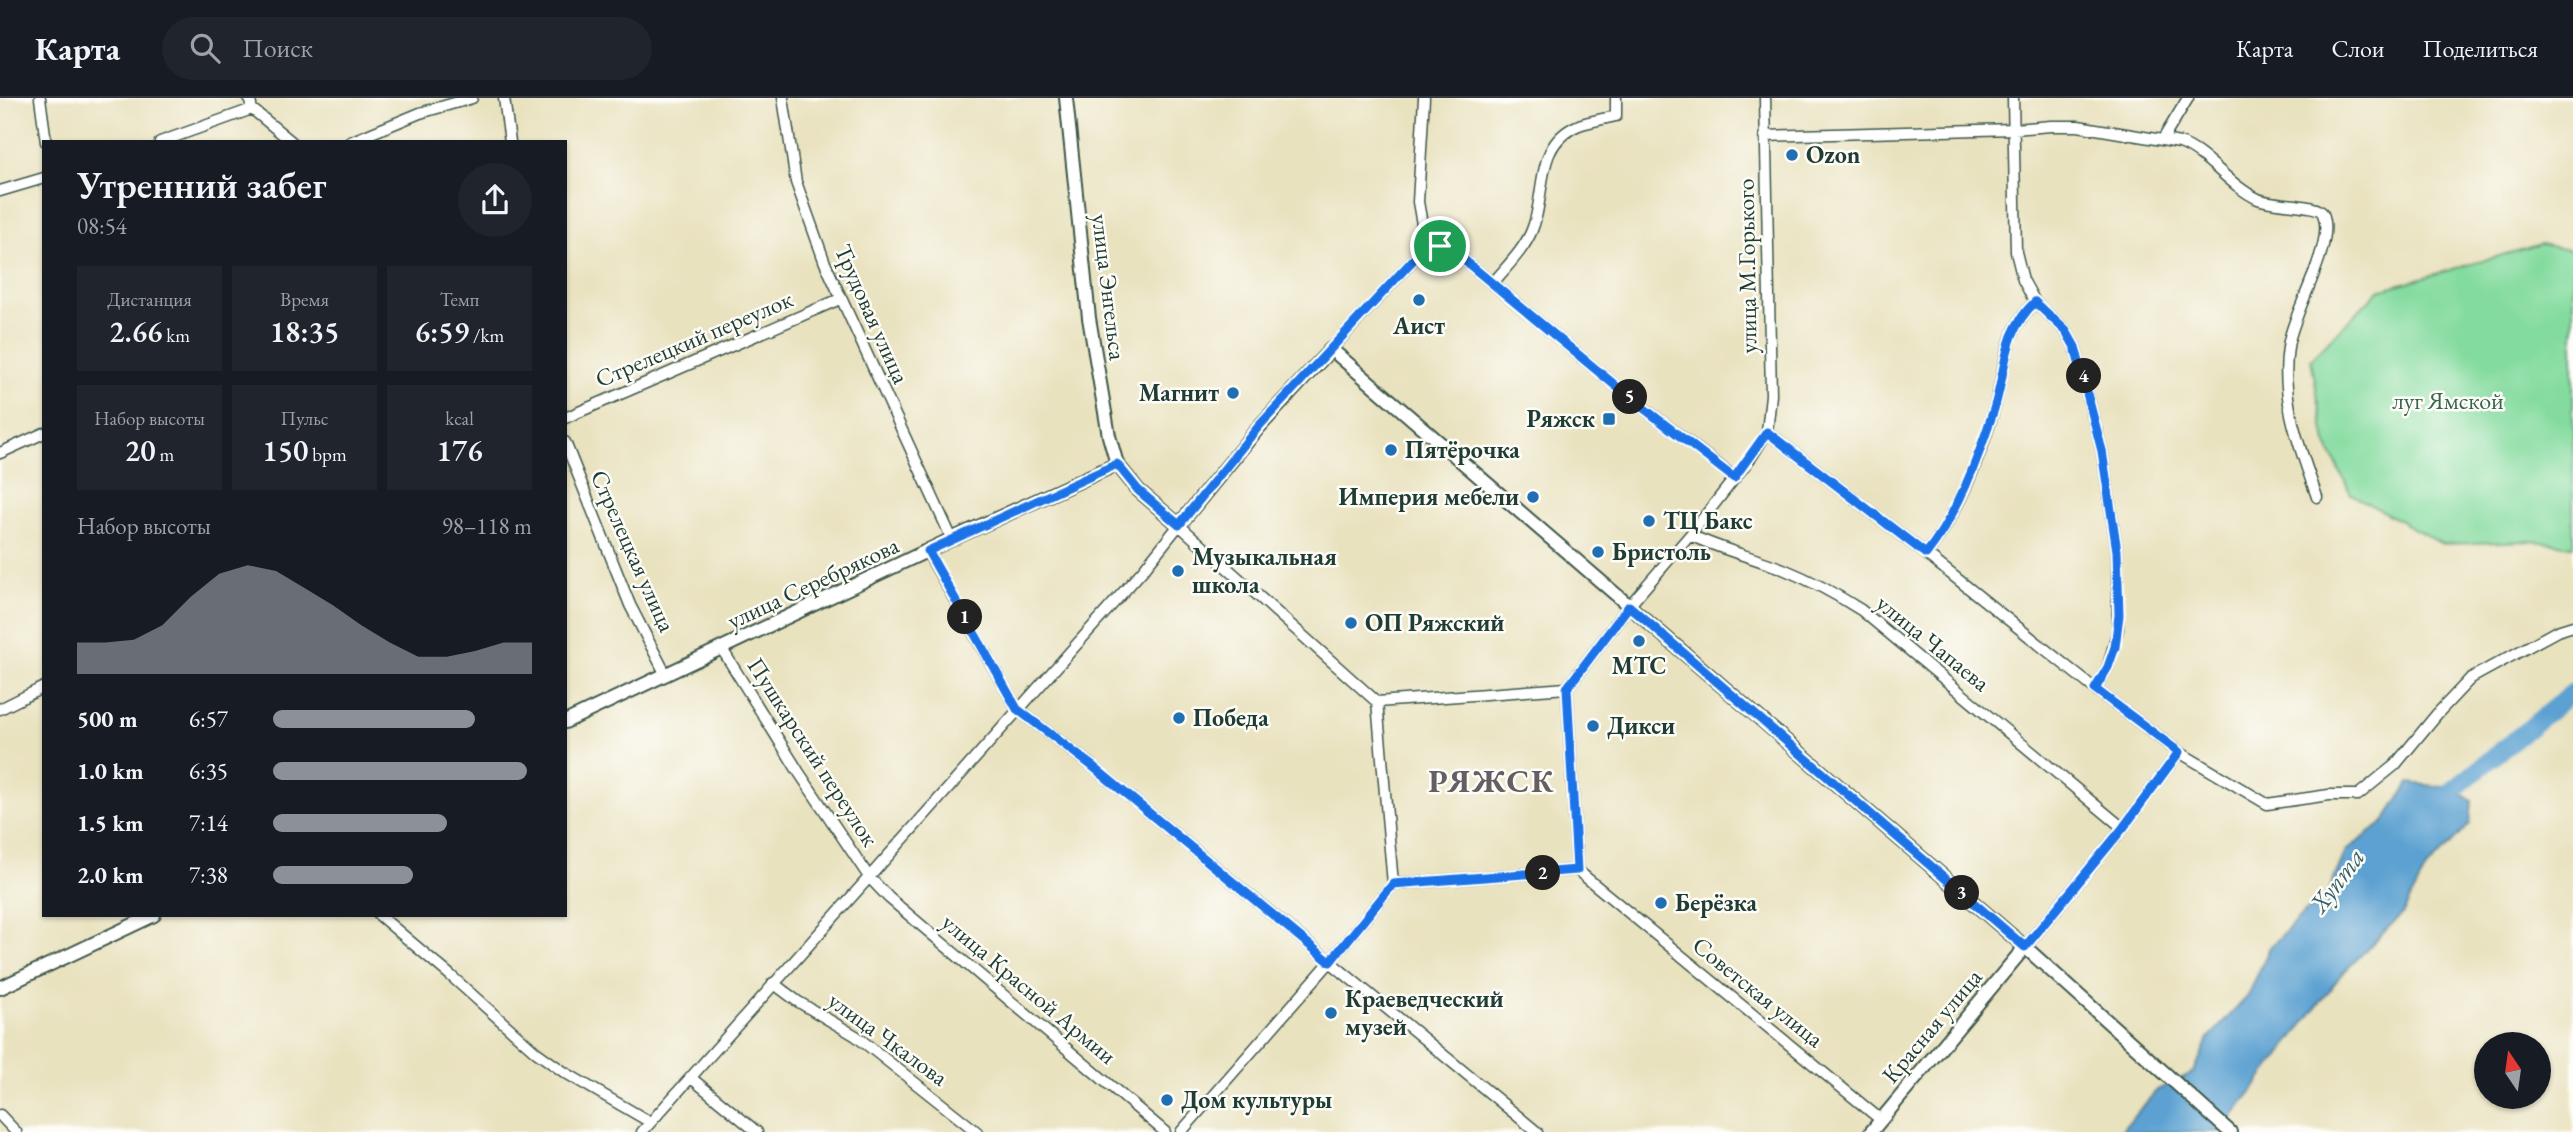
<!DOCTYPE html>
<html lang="ru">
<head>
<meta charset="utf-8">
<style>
	body { margin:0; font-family:"EB Garamond",serif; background:#20242c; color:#f1f3f6; height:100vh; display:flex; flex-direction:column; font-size:26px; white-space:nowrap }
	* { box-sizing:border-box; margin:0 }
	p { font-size:23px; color:#9ea1a6 }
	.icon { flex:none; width:38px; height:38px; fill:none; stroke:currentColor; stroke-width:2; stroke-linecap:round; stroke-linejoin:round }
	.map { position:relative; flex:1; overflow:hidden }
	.side { position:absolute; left:42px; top:42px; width:525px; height:777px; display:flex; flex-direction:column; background:#171b24; border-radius:0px; box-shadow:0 2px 5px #0004 }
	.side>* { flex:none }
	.needle { width:46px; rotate:347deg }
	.buttons { position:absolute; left:2474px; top:934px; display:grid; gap:14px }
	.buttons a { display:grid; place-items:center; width:77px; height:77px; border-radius:50%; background:#171b24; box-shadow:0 2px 5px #0004; font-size:35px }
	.pin { position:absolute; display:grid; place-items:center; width:60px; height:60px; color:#fff; margin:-30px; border:4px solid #fff; border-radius:50%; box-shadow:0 2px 7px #0007 }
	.km { position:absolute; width:35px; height:35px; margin:-18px; border-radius:50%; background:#222; color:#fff; font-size:19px; line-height:35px; text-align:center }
	.round { display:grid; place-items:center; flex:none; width:74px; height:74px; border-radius:37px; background:#20242c }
	.head { display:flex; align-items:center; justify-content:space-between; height:119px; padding:0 35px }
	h1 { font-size:38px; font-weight:600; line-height:52px }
	.metrics { display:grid; grid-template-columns:repeat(3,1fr); gap:10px; height:119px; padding:7px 35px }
	.metrics div { display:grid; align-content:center; border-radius:0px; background:#20242c; text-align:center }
	.metrics b { font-size:30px; font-weight:600 }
	.metrics small { font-size:19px; font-weight:400 }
	.metrics p { font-size:19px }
	.chart { height:196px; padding:14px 35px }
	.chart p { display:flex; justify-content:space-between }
	.chart svg { width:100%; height:126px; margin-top:7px; fill:#8c9099; opacity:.7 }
	ul { padding:0 35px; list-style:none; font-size:23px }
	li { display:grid; grid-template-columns:112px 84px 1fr; align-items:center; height:52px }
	li i { height:18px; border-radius:9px; background:#8c9099 }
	header { display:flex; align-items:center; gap:42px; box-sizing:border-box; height:98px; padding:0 35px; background:#171b24; border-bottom:2px solid #363941 }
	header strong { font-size:33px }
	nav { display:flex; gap:38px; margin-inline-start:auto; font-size:24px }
	.search { width:490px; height:63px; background:#20242c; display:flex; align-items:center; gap:18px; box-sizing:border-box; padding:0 24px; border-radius:38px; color:#9ea1a6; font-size:26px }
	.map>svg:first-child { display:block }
	.green { fill:#84db9f; stroke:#528c6a; stroke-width:2 }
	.water { fill:#5ca1d1; stroke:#3e6f82; stroke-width:2 }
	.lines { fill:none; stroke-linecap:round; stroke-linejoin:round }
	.river { stroke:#5ca1d1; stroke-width:18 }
	.minor-casing { stroke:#3d5649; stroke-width:13 }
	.major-casing { stroke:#3d5649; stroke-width:16 }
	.minor { stroke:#fff; stroke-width:10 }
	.major { stroke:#fff; stroke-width:12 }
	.route-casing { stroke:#fff; stroke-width:14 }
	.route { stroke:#1a73e8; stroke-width:9 }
	.poi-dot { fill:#1f6fb2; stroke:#fdfcf7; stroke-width:2.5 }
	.labels { text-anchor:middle; stroke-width:5; stroke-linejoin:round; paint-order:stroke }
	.poi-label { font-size:24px; font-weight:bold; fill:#1f3d34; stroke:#fdfcf7; text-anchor:start }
	.street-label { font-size:24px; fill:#1f3d34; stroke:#fdfcf7 }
	.park-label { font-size:24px; fill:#38644f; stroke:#fdfcf7 }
	.water-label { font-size:26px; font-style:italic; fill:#34606b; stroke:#fdfcf7 }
	.district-label { font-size:32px; font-weight:bold; letter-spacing:2px; fill:#635f62; stroke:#fdfcf7 }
</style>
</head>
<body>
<header>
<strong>Карта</strong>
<div class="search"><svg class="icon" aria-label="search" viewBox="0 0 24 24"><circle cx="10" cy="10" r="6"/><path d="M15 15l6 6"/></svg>Поиск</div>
<nav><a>Карта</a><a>Слои</a><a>Поделиться</a></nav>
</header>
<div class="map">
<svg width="2573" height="1034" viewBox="0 0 2573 1034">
	<rect width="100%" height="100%" fill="#fdfcf7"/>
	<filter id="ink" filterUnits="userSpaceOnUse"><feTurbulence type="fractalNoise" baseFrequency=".0143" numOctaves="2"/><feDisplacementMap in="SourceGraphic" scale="14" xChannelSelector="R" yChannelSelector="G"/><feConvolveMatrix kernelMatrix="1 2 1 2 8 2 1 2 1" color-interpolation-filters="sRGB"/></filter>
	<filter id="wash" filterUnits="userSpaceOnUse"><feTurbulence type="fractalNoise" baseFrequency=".00686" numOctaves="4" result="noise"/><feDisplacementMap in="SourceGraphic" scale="28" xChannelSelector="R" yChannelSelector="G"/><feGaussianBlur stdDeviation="1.57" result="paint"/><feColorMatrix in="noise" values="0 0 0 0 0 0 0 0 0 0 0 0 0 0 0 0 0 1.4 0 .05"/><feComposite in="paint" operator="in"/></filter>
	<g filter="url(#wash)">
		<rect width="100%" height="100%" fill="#e9e2bf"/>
		<!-- green -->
		<path class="green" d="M2541 146 2573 153V448L2534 443 2442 446 2351 396 2326 345 2311 261 2379 192Z"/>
		<!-- water -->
		<path class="water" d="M2409 685 2453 690 2472 703 2470 726 2426 771 2403 815 2341 877 2221 1034H2120L2157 992 2194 974 2208 941 2248 898 2270 849 2306 813 2327 797 2346 753 2384 724Z"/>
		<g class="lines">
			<!-- river -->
			<path class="river" d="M2437 705 2573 594"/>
		</g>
	</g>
	<g filter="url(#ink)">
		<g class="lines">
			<!-- minor casing -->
			<g class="minor-casing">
				<path id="minor" d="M40 0 46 44
					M249 0 252 11 292 44
					M504 0 510 44
					M783 0 796 84 825 165 952 441
					M2013 0 2016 154 2023 182 2035 204 2066 233 2075 249 2102 353 2117 453 2118 531 2108 569 2095 591
					M1765 38 2014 31 2051 28H2078L2180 45C2209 56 2228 87 2258 101 2274 108 2319 105 2323 116 2336 146 2292 215 2288 249 2280 302 2300 350 2317 399
					M2163 41 2188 0
					M160 44 252 11
					M350 44 420 15 472 0
					M0 93 44 80
					M1426 148H1440L1452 152 1628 298 1735 380
					M1493 185C1506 169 1524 152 1532 132 1547 96 1533 46 1579 27 1591 23 1604 21 1616 18V0
					M1331 251 1426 148 1418 104 1424 0
					M565 320 840 201
					M1767 334 1926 456 2095 591 2179 654 2267 706 2329 697H2358L2395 667 2437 616 2471 580 2557 533 2573 528
					M565 344 630 507 666 577
					M0 355 44 335
					M1690 437C1720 451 1752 459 1783 471 1810 482 1836 496 1861 512L2123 730
					M927 453 1017 611 1091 667 1537 1034
					M1926 456C1958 416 1981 358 1995 308 2006 269 2003 234 2035 204
					M722 551 798 673 869 779 889 800 1165 1034
					M1567 590 1629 508 1690 437 1752 358 1767 334 1771 297 1765 0
					M1377 604 1567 590
					M1377 604 1393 786
					M0 611 44 589
					M1577 772 1881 1022
					M1393 786 1577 772 1567 590
					M379 817 450 877 536 954 564 974 650 1024
					M2025 849 2123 730 2179 654
					M773 885 797 903 856 938 977 1034
					M690 979 757 1034
					M0 1017 16 1034
					M642 1034 1143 472 1179 427 1377 604
					M1181 1034 1330 864 1393 786"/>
			</g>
			<!-- major casing -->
			<g class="major-casing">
				<path id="major" d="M1066 0 1089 220 1109 338 1117 366 1138 392 1179 427 1259 329 1331 251 2025 849 2230 1034
					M565 624 952 441 1117 366
					M0 890 154 817
					M1871 1034 2025 849"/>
			</g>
			<!-- minor -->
			<use href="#minor" class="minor"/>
			<!-- major -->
			<use href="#major" class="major"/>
		</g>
	</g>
	<g class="lines" filter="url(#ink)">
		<!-- route casing -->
		<g class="route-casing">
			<path id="route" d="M1426 148H1440L1452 152 1628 298 1734 380 1767 334 1926 456C1958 415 1978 361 1994 311 2007 271 2002 235 2035 204L2066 233 2075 249 2102 353 2117 453 2119 517 2115 549 2108 569 2095 591 2179 654 2123 730 2025 849 1629 508 1567 590 1577 772 1393 786 1330 864 1091 667 1017 611 928 453 1117 366 1138 392 1179 427 1259 328Z"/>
		</g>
		<!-- route -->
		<use href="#route" class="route"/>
	</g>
	<!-- markers -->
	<g class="poi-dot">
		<circle cx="1792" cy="57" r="7"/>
		<circle cx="1419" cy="202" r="7"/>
		<circle cx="1233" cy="295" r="7"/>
		<rect x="1602" y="314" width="14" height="14" rx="3.5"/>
		<circle cx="1391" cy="352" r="7"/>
		<circle cx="1533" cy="399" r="7"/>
		<circle cx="1649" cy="423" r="7"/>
		<circle cx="1598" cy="454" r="7"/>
		<circle cx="1178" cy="473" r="7"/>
		<circle cx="1351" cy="525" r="7"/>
		<circle cx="1639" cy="543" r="7"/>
		<circle cx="1179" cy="620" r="7"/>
		<circle cx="1593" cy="628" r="7"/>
		<circle cx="1661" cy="805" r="7"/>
		<circle cx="1331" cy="915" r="7"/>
		<circle cx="1167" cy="1002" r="7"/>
	</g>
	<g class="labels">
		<!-- poi labels -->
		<g class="poi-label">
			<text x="1806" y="65">Ozon</text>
			<text x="1419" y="236" text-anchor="middle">Аист</text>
			<text x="1219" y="303" text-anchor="end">Магнит</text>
			<text x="1595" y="329" text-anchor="end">Ряжск</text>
			<text x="1405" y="360">Пятёрочка</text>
			<text x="1519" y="407" text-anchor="end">Империя мебели</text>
			<text x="1663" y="431">ТЦ Бакс</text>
			<text x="1612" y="462">Бристоль</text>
			<text x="1192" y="467">Музыкальная<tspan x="1192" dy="28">школа</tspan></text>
			<text x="1365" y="533">ОП Ряжский</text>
			<text x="1639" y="576" text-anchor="middle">МТС</text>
			<text x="1193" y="628">Победа</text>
			<text x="1607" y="636">Дикси</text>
			<text x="1675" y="813">Берёзка</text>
			<text x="1345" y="909">Краеведческий<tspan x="1345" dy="28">музей</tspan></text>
			<text x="1181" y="1010">Дом культуры</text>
		</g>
		<!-- street labels -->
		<g class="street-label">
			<text transform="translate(1747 168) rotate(-91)" y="8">улица М.Горького</text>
			<text transform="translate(1109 189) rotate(83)" y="8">улица Энгельса</text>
			<text transform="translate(872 216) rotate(66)" y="8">Трудовая улица</text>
			<text transform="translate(694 241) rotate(-23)" y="8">Стрелецкий переулок</text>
			<text transform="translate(633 453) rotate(66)" y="8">Стрелецкая улица</text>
			<text transform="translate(813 485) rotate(-25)" y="8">улица Серебрякова</text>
			<text transform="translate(1933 545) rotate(39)" y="8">улица Чапаева</text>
			<text transform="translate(813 654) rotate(57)" y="8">Пушкарский переулок</text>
			<text transform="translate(1029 891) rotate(40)" y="8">улица Красной Армии</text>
			<text transform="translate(1758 894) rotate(39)" y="8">Советская улица</text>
			<text transform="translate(1932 928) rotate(-50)" y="8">Красная улица</text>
			<text transform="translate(888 941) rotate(36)" y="8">улица Чкалова</text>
		</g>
		<!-- park labels -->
		<g class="park-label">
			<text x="2448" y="311">луг Ямской</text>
		</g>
		<!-- water labels -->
		<g class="water-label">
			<text transform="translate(2337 782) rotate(-53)" y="9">Хупта</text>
		</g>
		<!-- district labels -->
		<g class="district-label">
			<text x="1492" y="694">РЯЖСК</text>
		</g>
	</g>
</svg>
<div class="buttons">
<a><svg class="needle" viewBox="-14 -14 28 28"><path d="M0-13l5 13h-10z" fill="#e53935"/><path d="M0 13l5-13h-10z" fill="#9ea1a6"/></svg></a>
</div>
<div class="pin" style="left:1440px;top:148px;background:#1e9e55"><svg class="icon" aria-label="arrive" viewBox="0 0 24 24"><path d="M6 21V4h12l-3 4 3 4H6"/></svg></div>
<b class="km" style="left:965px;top:519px">1</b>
<b class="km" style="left:1543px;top:775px">2</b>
<b class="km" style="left:1962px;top:795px">3</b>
<b class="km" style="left:2084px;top:278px">4</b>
<b class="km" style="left:1630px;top:299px">5</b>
<section class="side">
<div class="head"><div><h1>Утренний забег</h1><p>08:54</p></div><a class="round"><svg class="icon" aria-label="share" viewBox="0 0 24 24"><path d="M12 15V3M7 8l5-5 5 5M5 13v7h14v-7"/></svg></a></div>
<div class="metrics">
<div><p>Дистанция</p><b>2.66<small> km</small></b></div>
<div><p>Время</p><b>18:35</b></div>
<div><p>Темп</p><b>6:59<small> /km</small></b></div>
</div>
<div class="metrics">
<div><p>Набор высоты</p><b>20<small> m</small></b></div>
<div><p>Пульс</p><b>150<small> bpm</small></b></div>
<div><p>kcal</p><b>176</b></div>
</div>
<div class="chart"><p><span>Набор высоты</span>98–118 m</p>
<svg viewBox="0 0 160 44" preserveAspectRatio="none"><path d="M0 44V33L10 33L20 32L30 27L40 17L50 9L60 6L70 8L80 14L90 20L100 27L110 33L120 38L130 38L140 36L150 33L160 33V44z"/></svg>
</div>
<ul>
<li><b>500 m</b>6:57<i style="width:78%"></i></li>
<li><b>1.0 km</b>6:35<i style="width:98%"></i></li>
<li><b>1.5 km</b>7:14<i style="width:67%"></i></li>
<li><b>2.0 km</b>7:38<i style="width:54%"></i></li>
</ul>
</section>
</div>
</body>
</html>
